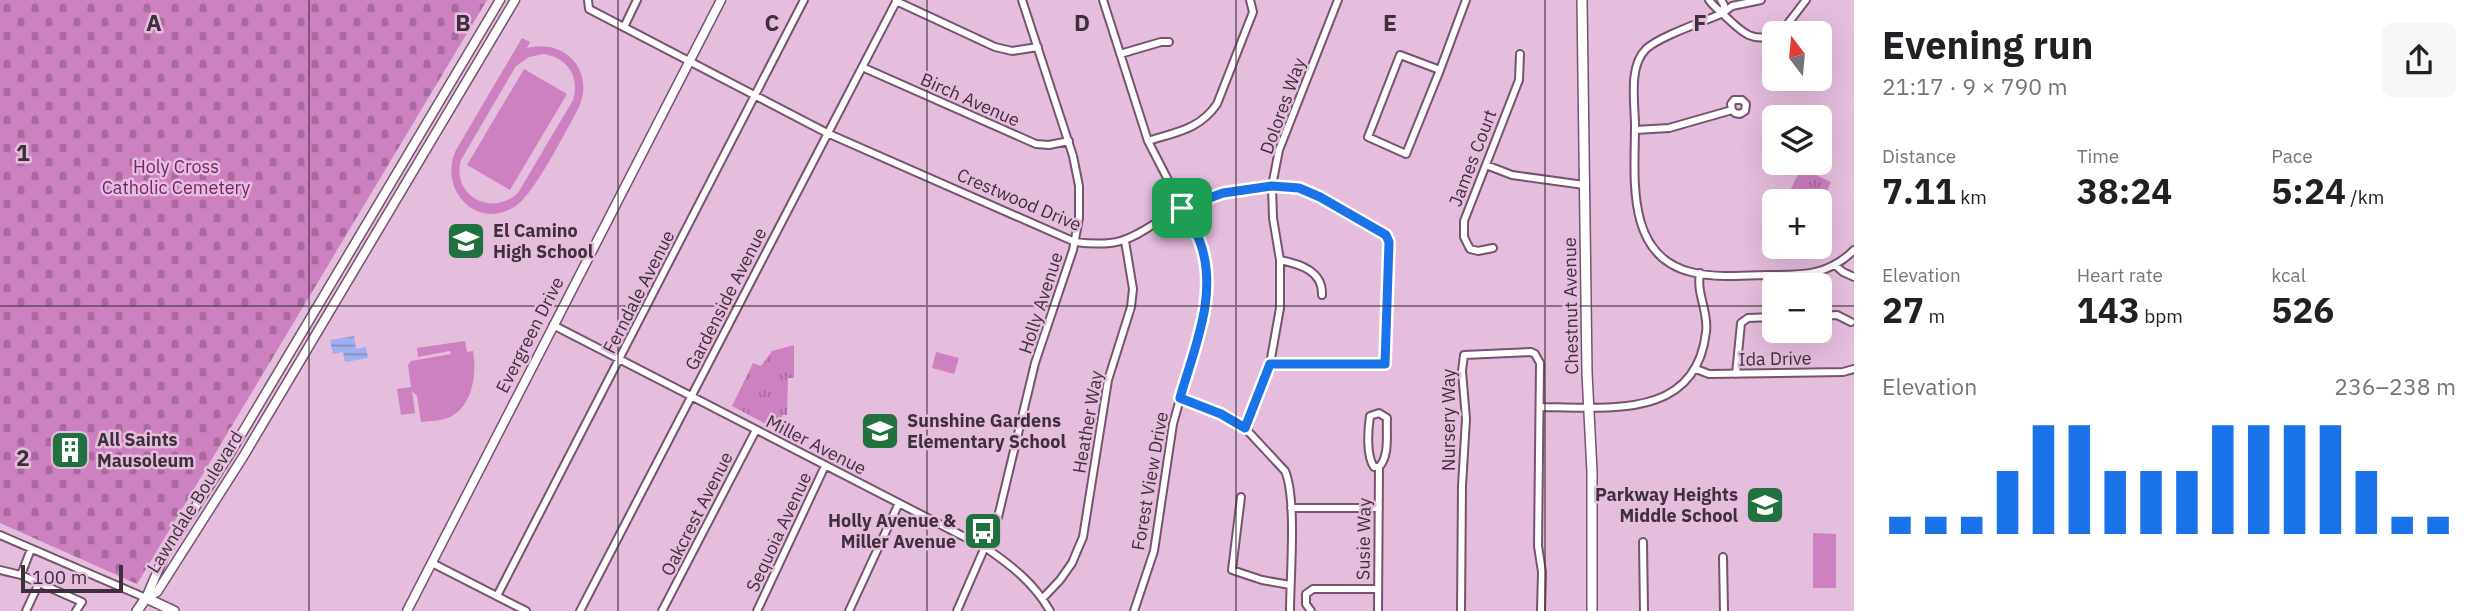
<!DOCTYPE html>
<html lang="en">
<head>
<meta charset="utf-8">
<style>
	body { margin:0; font-family:"IBM Plex Sans",sans-serif; background:#f6f6f6; color:#202124; height:100vh; display:flex; flex-direction:column; font-size:26px; white-space:nowrap }
	* { box-sizing:border-box; margin:0 }
	p { font-size:23px; color:#757577 }
	.icon { flex:none; width:38px; height:38px; fill:none; stroke:currentColor; stroke-width:2; stroke-linecap:round; stroke-linejoin:round }
	.map { position:relative; flex:1; overflow:hidden }
	.panel { display:flex; flex-direction:column; background:#fff; width:630px }
	.panel>* { flex:none }
	.needle { width:46px; rotate:344deg }
	.buttons { position:absolute; left:1762px; top:21px; display:grid; gap:14px }
	.buttons a { display:grid; place-items:center; width:70px; height:70px; border-radius:10px; background:#fff; box-shadow:0 7px 28px #0002; font-size:35px }
	.scale { position:absolute; left:21px; bottom:18px; width:102px; box-sizing:border-box; padding-left:7px; border:4px solid #3e2f3c; border-top:0; font-size:19px; line-height:24px; white-space:nowrap; color:#3e2f3c; -webkit-text-stroke:5px #e5bddd; paint-order:stroke }
	.pin { position:absolute; display:grid; place-items:center; width:60px; height:60px; color:#fff; margin:-30px; border-radius:14px; box-shadow:0 4px 10px #0006 }
	.round { display:grid; place-items:center; flex:none; width:74px; height:74px; border-radius:10px; background:#f6f6f6 }
	.headline { display:flex; align-items:center; justify-content:space-between; height:119px; padding:0 28px }
	h1 { font-size:38px; font-weight:800; line-height:52px }
	.stats { display:grid; grid-template-columns:repeat(3,1fr); gap:10px; height:119px; padding:7px 28px }
	.stats div { display:grid; align-content:center }
	.stats b { font-size:35px; font-weight:800 }
	.stats small { font-size:19px; font-weight:400 }
	.stats p { font-size:19px }
	.chart { height:196px; padding:14px 28px }
	.chart p { display:flex; justify-content:space-between }
	.chart svg { width:100%; height:126px; margin-top:7px; stroke:#1a73e8; stroke-width:6 }
	main { display:flex; flex:1; min-height:0 }
	.map>svg:first-child { display:block }
	.grass { fill:#ce81c1; fill-rule:evenodd }
	.cemetery { fill:url(#cemetery-stones) }
	.park { fill:url(#park-tufts) }
	.water { fill:url(#water-rules) }
	.lines { fill:none; stroke-linecap:round; stroke-linejoin:round }
	.minor-casing { stroke:#76536f; stroke-width:10 }
	.tertiary-casing { stroke:#76536f; stroke-width:11 }
	.secondary-casing { stroke:#76536f; stroke-width:12 }
	.minor { stroke:#fff; stroke-width:6 }
	.tertiary { stroke:#fff; stroke-width:8 }
	.secondary { stroke:#fff; stroke-width:9 }
	.route-casing { stroke:#fff; stroke-width:14 }
	.route { stroke:#1a73e8; stroke-width:9 }
	.grid { fill:none; stroke:#3e2f3c; stroke-width:2; stroke-opacity:0.55 }
	.labels { text-anchor:middle; stroke-width:5; stroke-linejoin:round; paint-order:stroke }
	.street-label { font-size:18px; fill:#3e2f3c; stroke:#e5bddd }
	.park-label { font-size:18px; fill:#761e6c; stroke:#e5bddd }
	.poi-label { font-size:18px; font-weight:bold; fill:#3e2f3c; stroke:#e5bddd; text-anchor:start }
	.grid-label { font-size:23px; text-anchor:middle; font-weight:bold; fill:#3e2f3c; stroke:#e5bddd; stroke-width:5; stroke-linejoin:round; paint-order:stroke }
</style>
</head>
<body>
<main>
<div class="map">
<svg width="1854" height="611" viewBox="0 0 1854 611">
	<defs>
		<pattern id="cemetery-stones" width="16" height="16" patternUnits="userSpaceOnUse" patternTransform="scale(1.75)"><rect width="16" height="16" fill="#ce81c1"/><path d="M2 7V4a2 2 0 0 1 4 0v3zM10 15v-3a2 2 0 0 1 4 0v3z" fill="#a96a9e"/></pattern>
		<pattern id="park-tufts" width="24" height="20" patternUnits="userSpaceOnUse" patternTransform="scale(1.75)"><rect width="24" height="20" fill="#ce81c1"/><path d="M3 7l-1-3M5 7V3M7 7l1-3M15 17l-1-3M17 17v-4M19 17l1-3" fill="none" stroke="#a96a9e"/></pattern>
		<pattern id="water-rules" width="6" height="5" patternUnits="userSpaceOnUse" patternTransform="scale(1.75)"><rect width="6" height="5" fill="#9fb0f1"/><path d="M0 2.5h6" fill="none" stroke="#8390c4"/></pattern>
	</defs>
	<rect width="100%" height="100%" fill="#e5bddd"/>
	<!-- grass -->
	<path class="grass" d="M522 38 530 42 527 48C566 38 596 72 578 109 566 131 535 192 517 205 479 233 437 190 456 150ZM544 54C568 58 580 77 573 100L518 193C491 218 451 195 461 160L516 66 529 57Z
		M524 69 567 94 510 190 467 165Z
		M465 341 467 352 473 351C477 373 473 406 450 417 442 421 430 421 421 422L417 396 412 391 415 413 401 415 397 389 411 387 408 365 411 361 451 354 450 351 418 357 417 348Z
		M936 352 959 358 954 374 932 368Z
		M1813 533 1836 534V588H1813Z"/>
	<!-- cemetery -->
	<path class="cemetery" d="M0 0H487L137 584 0 523Z"/>
	<!-- park -->
	<path class="park" d="M1801 168 1831 182 1820 205V201H1785Z
		M794 345V378H788L787 415H782L783 425 779 431 732 406 753 363 761 366 772 351Z"/>
	<!-- water -->
	<path class="water" d="M354 336 356 349 366 347 368 358 345 362 343 352 333 354 330 340Z"/>
	<g class="lines">
		<!-- minor casing -->
		<g class="minor-casing">
			<path id="minor" d="M588 0 589 9 827 133 1075 242C1130 249 1135 233 1180 209 1210 193 1267 180 1301 189 1318 194 1333 204 1349 213 1361 220 1375 226 1386 235L1389 242 1385 364H1270
				M1103 0 1148 141 1200 242 1207 273V303L1173 424 1154 551 1134 611
				M1709 0C1714 7 1719 10 1725 16 1741 31 1751 43 1774 35
				M1721 0 1724 5 1723 13
				M1761 0 1732 6 1723 13C1703 22 1660 36 1646 49 1628 67 1635 103 1635 126 1635 177 1625 256 1691 272 1715 278 1741 276 1765 275 1800 275 1827 277 1854 250
				M896 1 995 47 1012 51 1038 47
				M624 27 637 0
				M1776 33 1786 26 1806 0
				M1120 54 1161 42H1169
				M1400 55 1440 70 1406 154 1368 137Z
				M862 67 1036 144 1049 145 1069 141
				M1440 70 1466 0
				M1635 130 1669 128 1732 110 1735 113 1740 114 1745 111 1746 104 1742 100H1734L1731 104 1732 110
				M1148 141C1176 132 1199 130 1217 104L1253 12 1250 0
				M1486 165 1512 175 1584 185
				M1493 248 1478 251 1470 249 1464 237V221L1519 80 1520 54
				M1280 260C1300 264 1323 271 1322 295
				M1835 265 1843 272 1854 277
				M1820 316 1837 315 1851 322
				M553 325 986 548C1012 566 1034 583 1050 611
				M1696 369 1709 374 1843 372 1854 369
				M1736 374 1741 323 1748 318 1774 317
				M1180 398 1221 414 1245 428 1285 471C1297 498 1290 578 1290 611
				M1541 407C1607 407 1696 421 1706 332 1709 312 1696 294 1700 273
				M1379 413 1387 418C1386 433 1390 456 1379 467H1374C1366 456 1368 429 1370 416Z
				M1245 428 1270 364 1280 308V260L1273 218 1272 186 1279 150 1338 0
				M1241 497 1232 570 1262 580 1290 585
				M1291 508H1379
				M0 535 146 598
				M1643 542 1644 611
				M1723 557 1724 611
				M432 563 526 611
				M0 570 21 575 82 602 76 611
				M21 575 31 549
				M497 596 804 0
				M1043 598 1060 580 1072 563 1083 537 1108 380 1131 307 1133 289 1125 241
				M26 611 39 583
				M580 611 897 0
				M662 611 756 430
				M757 611 825 466
				M849 611 899 503
				M957 611 998 517 1035 363 1073 250 1079 218V186L1073 156 1022 0
				M1311 611 1306 604V594L1313 589H1378
				M1378 611 1379 467
				M1461 611 1462 486 1466 419 1462 371 1464 355 1531 352 1535 354 1540 363 1538 546 1542 572 1541 611"/>
		</g>
		<!-- tertiary casing -->
		<g class="tertiary-casing">
			<path id="tertiary" d="M146 598 157 592 243 457 515 0
				M146 598 165 554 229 455 500 0
				M407 611 721 0"/>
		</g>
		<!-- secondary casing -->
		<g class="secondary-casing">
			<path id="secondary" d="M1582 0 1587 373 1592 472V611
				M137 611 146 598 174 611"/>
		</g>
		<!-- minor -->
		<use href="#minor" class="minor"/>
		<!-- tertiary -->
		<use href="#tertiary" class="tertiary"/>
		<!-- secondary -->
		<use href="#secondary" class="secondary"/>
	</g>
	<g class="lines">
		<!-- route casing -->
		<g class="route-casing">
			<path id="route" d="M1272 186 1299 188 1320 197 1386 235 1389 242 1385 364H1270L1245 428 1221 414 1180 398C1194 348 1219 294 1200 242 1196 230 1187 219 1182 208L1223 193Z"/>
		</g>
		<!-- route -->
		<use href="#route" class="route"/>
	</g>
	<!-- grid -->
	<path class="grid" d="M309 0V611M618 0V611M927 0V611M1236 0V611M1545 0V611M0 306H1774M1820 306H1854"/>
	<!-- icons -->
	<defs>
		<g id="school-square" transform="scale(2.0125)"><rect x="-9" y="-9" width="18" height="18" rx="4" fill="#207040" stroke="#e5bddd"/><path d="M0-5L7-2L0 1L-7-2ZM-4 1L0 2.5L4 1V4Q0 6-4 4Z" fill="#fff"/></g>
		<g id="building-square" transform="scale(2.0125)"><rect x="-9" y="-9" width="18" height="18" rx="4" fill="#207040" stroke="#e5bddd"/><path d="M-4-6H4V6H1V3H-1V6H-4ZM-2.5-4.3h1.7v1.8h-1.7ZM.8-4.3h1.7v1.8H.8ZM-2.5-1h1.7V.8h-1.7ZM.8-1h1.7V.8H.8Z" fill="#fff"/></g>
		<g id="bus-square" transform="scale(2.0125)"><rect x="-9" y="-9" width="18" height="18" rx="4" fill="#207040" stroke="#e5bddd"/><path d="M-5-6H5V4H4V6H2V4H-2V6H-4V4H-5ZM-3.5-4V0h7V-4ZM-3.5 1.2v1.5H-2V1.2ZM2 1.2v1.5H3.5V1.2Z" fill="#fff"/></g>
	</defs>
	<g fill-rule="evenodd">
		<use href="#school-square" x="466" y="241"/>
		<use href="#school-square" x="880" y="431"/>
		<use href="#building-square" x="70" y="450"/>
		<use href="#school-square" x="1765" y="505"/>
		<use href="#bus-square" x="983" y="531"/>
	</g>
	<g class="labels">
		<!-- street labels -->
		<g class="street-label">
			<text transform="translate(970 100) rotate(24)" y="6">Birch Avenue</text>
			<text transform="translate(1283 106) rotate(-70)" y="6">Dolores Way</text>
			<text transform="translate(1473 158) rotate(-69)" y="6">James Court</text>
			<text transform="translate(1019 200) rotate(23)" y="6">Crestwood Drive</text>
			<text transform="translate(639 292) rotate(-63)" y="6">Ferndale Avenue</text>
			<text transform="translate(726 299) rotate(-63)" y="6">Gardenside Avenue</text>
			<text transform="translate(1041 303) rotate(-72)" y="6">Holly Avenue</text>
			<text transform="translate(1571 306) rotate(-91)" y="6">Chestnut Avenue</text>
			<text transform="translate(530 335) rotate(-63)" y="6">Evergreen Drive</text>
			<text transform="translate(1775 359) rotate(-1)" y="6">Ida Drive</text>
			<text transform="translate(1449 420) rotate(-90)" y="6">Nursery Way</text>
			<text transform="translate(1088 422) rotate(-80)" y="6">Heather Way</text>
			<text transform="translate(816 445) rotate(27)" y="6">Miller Avenue</text>
			<text transform="translate(1150 481) rotate(-80)" y="6">Forest View Drive</text>
			<text transform="translate(195 502) rotate(-58)" y="6">Lawndale Boulevard</text>
			<text transform="translate(697 514) rotate(-63)" y="6">Oakcrest Avenue</text>
			<text transform="translate(779 532) rotate(-65)" y="6">Sequoia Avenue</text>
			<text transform="translate(1364 539) rotate(-89)" y="6">Susie Way</text>
		</g>
		<!-- park labels -->
		<g class="park-label">
			<text x="176" y="173">Holy Cross<tspan x="176" dy="21">Catholic Cemetery</tspan></text>
		</g>
		<!-- poi labels -->
		<g class="poi-label">
			<text x="493" y="237">El Camino<tspan x="493" dy="21">High School</tspan></text>
			<text x="907" y="427">Sunshine Gardens<tspan x="907" dy="21">Elementary School</tspan></text>
			<text x="97" y="446">All Saints<tspan x="97" dy="21">Mausoleum</tspan></text>
			<text x="1738" y="501" text-anchor="end">Parkway Heights<tspan x="1738" dy="21">Middle School</tspan></text>
			<text x="956" y="527" text-anchor="end">Holly Avenue &amp;<tspan x="956" dy="21">Miller Avenue</tspan></text>
		</g>
	</g>
	<g class="grid-label">
		<text x="154" y="31">A</text>
		<text x="463" y="31">B</text>
		<text x="772" y="31">C</text>
		<text x="1082" y="31">D</text>
		<text x="1390" y="31">E</text>
		<text x="1700" y="31">F</text>
		<text x="23" y="161">1</text>
		<text x="23" y="466">2</text>
	</g>
</svg>
<div class="buttons">
<a><svg class="needle" viewBox="-14 -14 28 28"><path d="M0-13l5 13h-10z" fill="#e53935"/><path d="M0 13l5-13h-10z" fill="#757577"/></svg></a>
<a><svg class="icon" aria-label="layers" viewBox="0 0 24 24"><path d="M12 4l9 5-9 5-9-5zM3 14l9 5 9-5"/></svg></a>
<a>+</a>
<a>−</a>
</div>
<div class="scale">100 m</div>
<div class="pin" style="left:1182px;top:208px;background:#1e9e55"><svg class="icon" aria-label="arrive" viewBox="0 0 24 24"><path d="M6 21V4h12l-3 4 3 4H6"/></svg></div>
</div>
<section class="panel">
<div class="headline"><div><h1>Evening run</h1><p>21:17 · 9 × 790 m</p></div><a class="round"><svg class="icon" aria-label="share" viewBox="0 0 24 24"><path d="M12 15V3M7 8l5-5 5 5M5 13v7h14v-7"/></svg></a></div>
<div class="stats">
<div><p>Distance</p><b>7.11<small> km</small></b></div>
<div><p>Time</p><b>38:24</b></div>
<div><p>Pace</p><b>5:24<small> /km</small></b></div>
</div>
<div class="stats">
<div><p>Elevation</p><b>27<small> m</small></b></div>
<div><p>Heart rate</p><b>143<small> bpm</small></b></div>
<div><p>kcal</p><b>526</b></div>
</div>
<div class="chart"><p><span>Elevation</span>236–238 m</p>
<svg viewBox="0 0 160 44" preserveAspectRatio="none"><path d="M5 44V38M15 44V38M25 44V38M35 44V22M45 44V6M55 44V6M65 44V22M75 44V22M85 44V22M95 44V6M105 44V6M115 44V6M125 44V6M135 44V22M145 44V38M155 44V38"/></svg>
</div>
</section>
</main>
</body>
</html>
